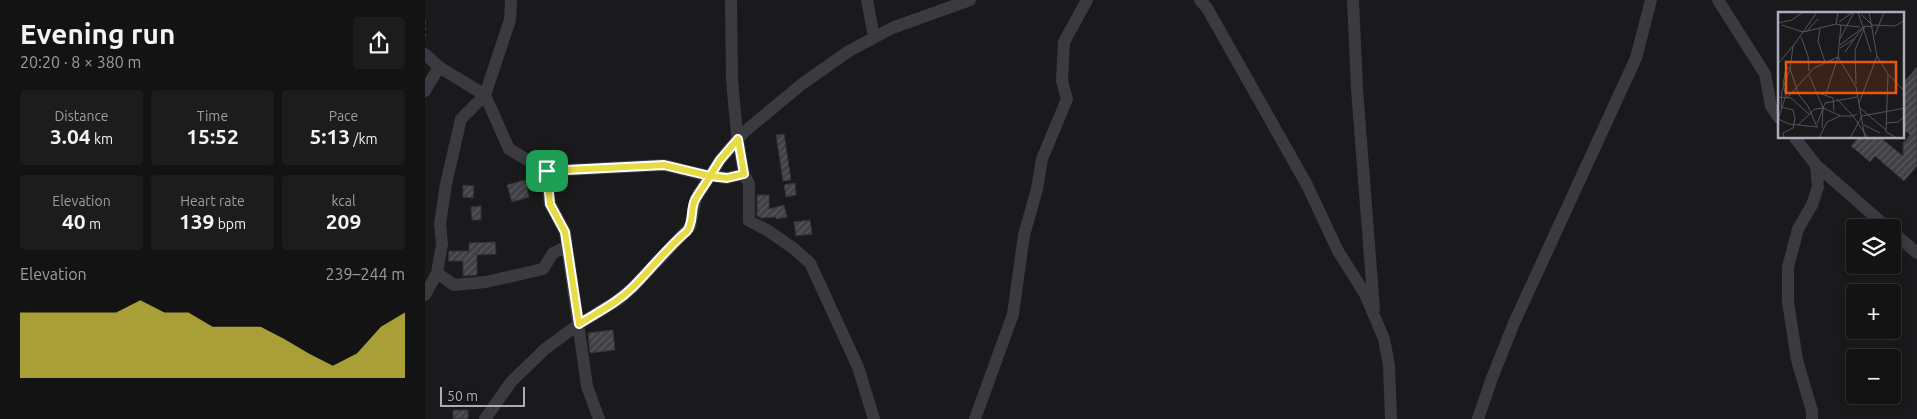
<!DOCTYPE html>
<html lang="en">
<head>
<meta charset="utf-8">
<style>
	body { margin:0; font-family:Ubuntu,sans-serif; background:#1d1c1d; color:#f1f3f6; height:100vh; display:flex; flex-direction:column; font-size:19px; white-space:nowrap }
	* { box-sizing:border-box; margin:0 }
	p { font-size:16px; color:#9d9ea0 }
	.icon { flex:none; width:28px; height:28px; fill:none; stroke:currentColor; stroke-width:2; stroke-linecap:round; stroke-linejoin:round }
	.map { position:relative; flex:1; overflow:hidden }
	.details { display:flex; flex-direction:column; background:#141314; width:425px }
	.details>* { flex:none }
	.tools { position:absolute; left:1421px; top:219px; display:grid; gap:10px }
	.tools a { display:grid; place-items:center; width:55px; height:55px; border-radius:5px; background:#141314; box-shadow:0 2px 8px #0003,0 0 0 1px #333234; font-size:25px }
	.scale { position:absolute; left:15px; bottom:12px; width:85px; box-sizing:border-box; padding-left:5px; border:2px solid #acadba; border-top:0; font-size:14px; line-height:18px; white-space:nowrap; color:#acadba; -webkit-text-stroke:4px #151416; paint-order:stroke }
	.pin { position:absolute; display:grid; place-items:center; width:42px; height:42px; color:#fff; margin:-21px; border-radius:10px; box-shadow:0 2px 8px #0006 }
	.round { display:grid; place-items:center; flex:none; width:52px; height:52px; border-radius:5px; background:#1d1c1d }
	.summary { display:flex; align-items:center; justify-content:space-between; height:85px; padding:0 20px }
	h1 { font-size:28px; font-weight:700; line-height:38px }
	.metrics { display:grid; grid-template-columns:repeat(3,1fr); gap:8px; height:85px; padding:5px 20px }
	.metrics div { display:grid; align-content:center; border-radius:5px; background:#1d1c1d; text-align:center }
	.metrics b { font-size:21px; font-weight:700 }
	.metrics small { font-size:14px; font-weight:400 }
	.metrics p { font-size:14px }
	.chart { height:140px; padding:10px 20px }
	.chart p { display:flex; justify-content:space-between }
	.chart svg { width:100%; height:90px; margin-top:5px; fill:#e7dc45; opacity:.7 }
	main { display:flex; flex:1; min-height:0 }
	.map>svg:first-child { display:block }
	.building { fill:url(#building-hatch); stroke:#343337 }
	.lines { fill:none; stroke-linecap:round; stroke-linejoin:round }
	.path { stroke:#404047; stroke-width:2; stroke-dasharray:2.5 4; stroke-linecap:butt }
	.minor { stroke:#3b3a40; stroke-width:12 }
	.route-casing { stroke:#fff; stroke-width:10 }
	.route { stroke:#e7dc45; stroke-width:6 }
	.inset-road { fill:none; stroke:#54545b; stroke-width:1 }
	.view { fill:#e8590c; fill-opacity:0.15; stroke:#e8590c; stroke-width:2.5 }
	.inset-edge { fill:none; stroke:#acadba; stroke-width:2.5 }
</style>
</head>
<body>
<main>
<section class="details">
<div class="summary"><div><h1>Evening run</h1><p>20:20 · 8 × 380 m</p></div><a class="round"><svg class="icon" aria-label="share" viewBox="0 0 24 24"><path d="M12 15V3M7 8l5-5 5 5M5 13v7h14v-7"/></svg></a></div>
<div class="metrics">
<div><p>Distance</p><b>3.04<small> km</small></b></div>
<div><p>Time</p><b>15:52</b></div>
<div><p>Pace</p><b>5:13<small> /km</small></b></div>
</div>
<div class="metrics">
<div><p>Elevation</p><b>40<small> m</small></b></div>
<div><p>Heart rate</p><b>139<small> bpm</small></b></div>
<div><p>kcal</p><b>209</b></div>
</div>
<div class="chart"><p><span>Elevation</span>239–244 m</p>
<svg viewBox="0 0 160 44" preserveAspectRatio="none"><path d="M0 44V12L10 12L20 12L30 12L40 12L50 6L60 12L70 12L80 19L90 19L100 19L110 25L120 32L130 38L140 32L150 19L160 12V44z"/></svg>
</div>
</section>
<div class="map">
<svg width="1492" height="419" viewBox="0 0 1492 419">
	<defs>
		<pattern id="building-hatch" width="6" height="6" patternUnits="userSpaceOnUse" patternTransform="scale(1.25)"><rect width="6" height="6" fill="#414145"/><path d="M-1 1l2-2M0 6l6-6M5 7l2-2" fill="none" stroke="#5a5a5e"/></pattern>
	</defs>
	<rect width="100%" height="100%" fill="#1a191b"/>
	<!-- building -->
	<path class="building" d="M1492 67V166L1479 181 1450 156 1445 162 1426 146 1433 138H1456L1478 156V143L1485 135 1478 129V83Z
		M359 134 366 180 358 181 351 135Z
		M100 180 104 197 87 202 82 185Z
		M370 183 371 195 361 197 359 185Z
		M38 185 49 186 48 198 38 197Z
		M332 195H344V209L359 205 362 217 351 219V217L336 218 332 216Z
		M56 206V220H47L46 207Z
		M385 220 387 234 371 236 369 222Z
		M70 242 71 254 52 255V275L38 276V261H23L24 251H44V243Z
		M188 330 190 350 165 353 163 333Z
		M28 410H43V419H28Z"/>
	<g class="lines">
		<!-- path -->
		<path class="path" d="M0 21V41"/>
		<!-- minor -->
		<path class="minor" d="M86 0 85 20 60 95 84 149 121 171 239 165 279 175 302 178 319 174 312 135 307 80 306 0
			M442 0 449 37
			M775 0 782 8 882 185 913 251 940 294 959 339 964 365 966 419
			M928 0 932 89 949 309
			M1293 0 1340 74 1346 106 1354 118
			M0 54 14 67 0 91
			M1370 138 1391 165 1393 187 1387 205 1373 229 1363 267V302L1372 360 1387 411V419
			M1391 165 1463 228
			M121 171 125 204 140 232 162 386 174 419
			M319 174 324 184V221L342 230 368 248 385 263 433 367 449 419
			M1468 232 1492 253
			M12 273 29 285 61 282 118 269 128 253 142 246
			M0 295 12 273 17 244 15 224 21 184 36 119 60 95 14 67
			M60 419 86 382 120 349 154 324 193 300 208 287 261 231 265 227 271 198 295 160 319 132 377 84 424 51 467 28 545 0
			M550 419 588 314 599 235 612 189 617 159 642 99 637 81 639 42 662 0
			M1053 419 1067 378 1089 323 1211 58 1226 0"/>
	</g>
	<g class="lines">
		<!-- route casing -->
		<g class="route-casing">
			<path id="route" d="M122 171 125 204 140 232 154 324C173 312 192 303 208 287 226 269 242 248 262 231 269 222 265 210 270 200 274 192 281 184 285 176L302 178 319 174 313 139 295 160 285 176 239 165 122 171"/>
		</g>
		<!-- route -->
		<use href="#route" class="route"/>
	</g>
	<!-- overview -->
	<g transform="translate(1353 12)">
		<rect width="126" height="126" fill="#1a191b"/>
		<path class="inset-road" d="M80 0 93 40M83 2 94 13 117 14 127 8M61 10 75 0M0 11 14 8 25 0M4 13 25 20 15 34 12 57 21 83 30 94 39 115M63 13 82 15M42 17 40 29 47 50M25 20 58 12 60 0M25 20 39 0M28 20 40 7M97 23 106 0M23 25 30 44 31 59M62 27 76 0M62 33 87 14M62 36 76 27M67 40 85 15M99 44 110 62 108 120 119 126M0 52 15 34M8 57 5 72 8 85M31 63 45 96 44 116M111 63 127 80M78 72 77 38 87 14 95 15M41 81 55 86 56 99M48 82 60 45 78 75 87 126M0 85 13 86 32 103M9 86 36 56 60 45 63 13 58 12M59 87 75 104 79 102M81 91 99 44 91 0M3 95 15 98 17 107 15 116 5 121 6 126M3 95 4 79 12 57 9 55M82 96 108 118M0 107 11 112 40 115M0 108 7 86M109 111 120 110 127 104M39 112 47 91 79 85M20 113 37 97 45 96 63 104H75L90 126M86 113 102 121M41 126 49 110 62 104M72 126 84 104 127 96"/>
		<path class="view" d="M8 50H118V81H8Z"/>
		<rect width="126" height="126" class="inset-edge"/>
	</g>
</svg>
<div class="tools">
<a><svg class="icon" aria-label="layers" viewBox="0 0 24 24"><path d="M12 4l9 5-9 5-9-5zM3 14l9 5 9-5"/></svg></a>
<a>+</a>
<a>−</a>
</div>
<div class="scale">50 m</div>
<div class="pin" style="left:122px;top:171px;background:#1e9e55"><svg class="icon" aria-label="arrive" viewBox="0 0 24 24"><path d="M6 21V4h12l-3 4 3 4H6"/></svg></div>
</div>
</main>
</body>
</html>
